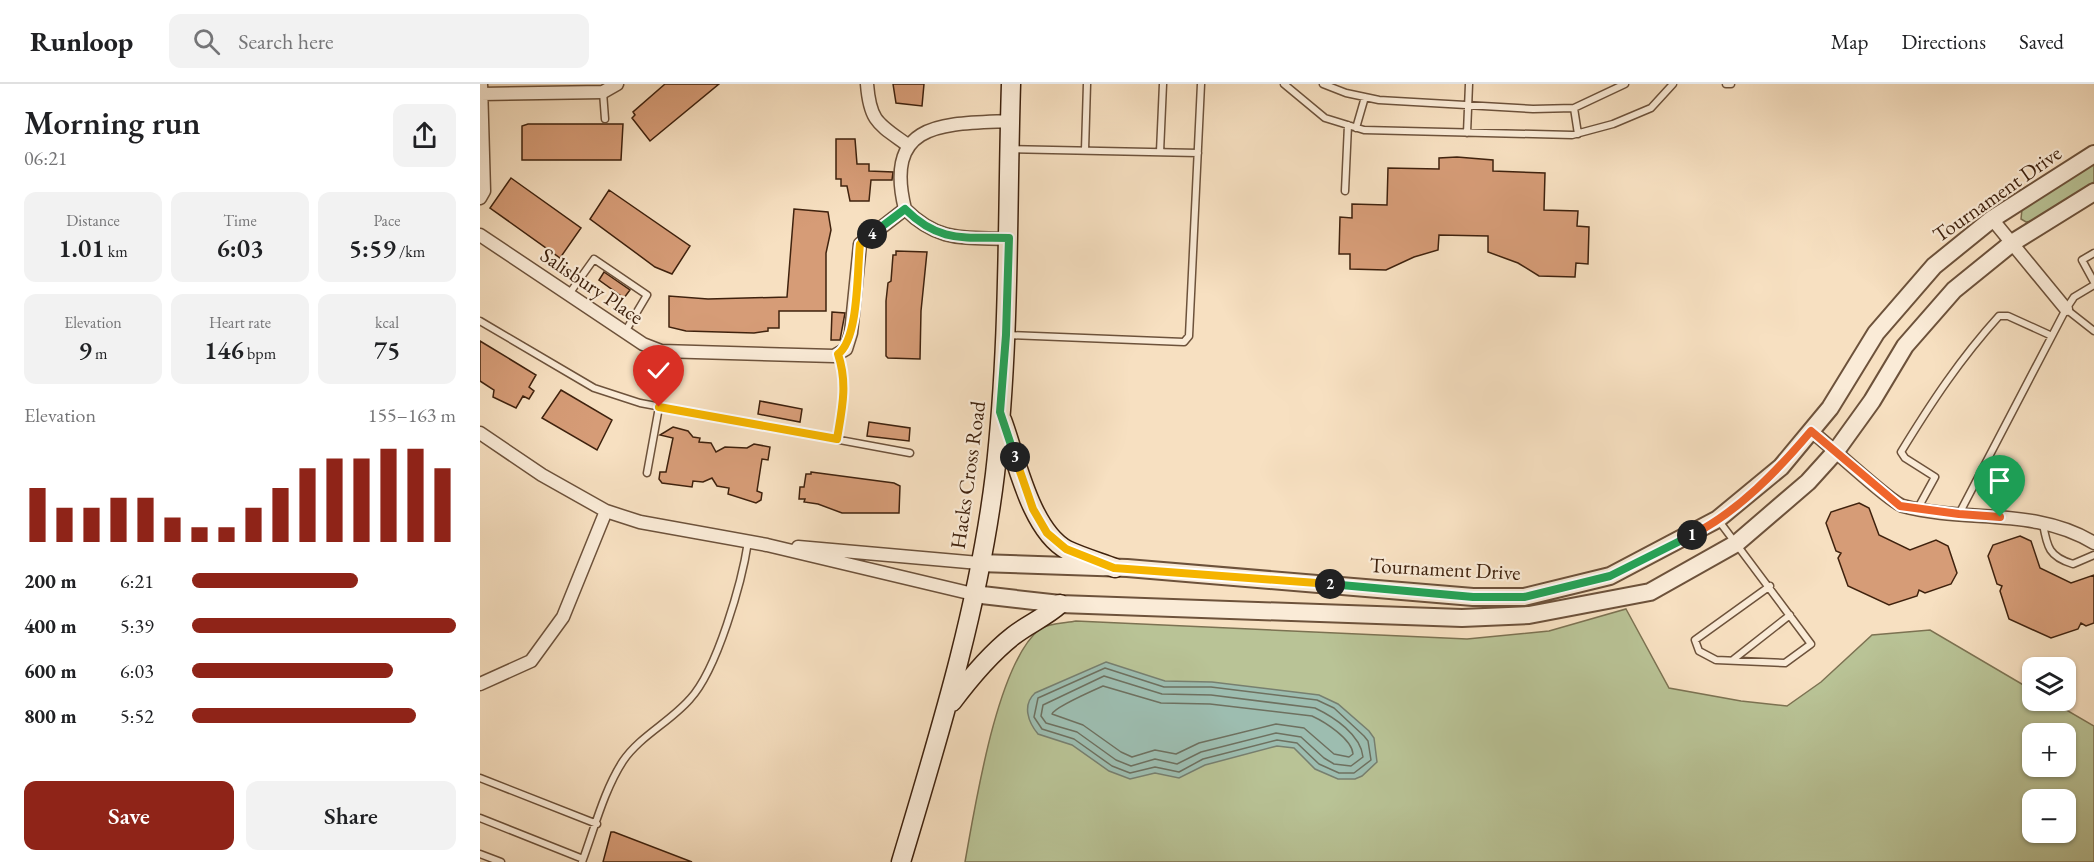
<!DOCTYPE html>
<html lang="en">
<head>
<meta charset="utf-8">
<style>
	body { margin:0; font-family:"EB Garamond",serif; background:#f2f2f2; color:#202124; height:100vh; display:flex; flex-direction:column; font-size:22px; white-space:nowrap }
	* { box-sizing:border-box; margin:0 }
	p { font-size:20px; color:#757577 }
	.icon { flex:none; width:33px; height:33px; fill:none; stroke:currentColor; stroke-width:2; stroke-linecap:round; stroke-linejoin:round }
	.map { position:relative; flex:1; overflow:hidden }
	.panel { display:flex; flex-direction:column; background:#fff; width:480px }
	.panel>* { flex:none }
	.fabs { position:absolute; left:1542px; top:573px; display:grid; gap:12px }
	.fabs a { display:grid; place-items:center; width:54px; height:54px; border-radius:12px; background:#fff; box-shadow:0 2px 4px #0004; font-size:30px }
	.pin { position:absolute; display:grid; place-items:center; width:51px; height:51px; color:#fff; margin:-62px -26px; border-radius:50% 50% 50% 0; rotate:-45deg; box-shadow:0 0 6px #0007 }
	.pin .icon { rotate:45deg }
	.km { position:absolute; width:30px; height:30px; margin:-15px; border-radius:50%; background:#222; color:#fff; font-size:16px; line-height:30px; text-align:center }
	.round { display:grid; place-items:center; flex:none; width:63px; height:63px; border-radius:12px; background:#f2f2f2 }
	.summary { display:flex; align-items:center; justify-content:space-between; height:102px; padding:0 24px }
	h1 { font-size:33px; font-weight:600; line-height:45px }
	.metrics { display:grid; grid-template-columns:repeat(3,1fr); gap:9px; height:102px; padding:6px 24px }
	.metrics div { display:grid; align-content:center; border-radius:12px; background:#f2f2f2; text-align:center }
	.metrics b { font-size:26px; font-weight:600 }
	.metrics small { font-size:16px; font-weight:400 }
	.metrics p { font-size:16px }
	.chart { height:168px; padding:12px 24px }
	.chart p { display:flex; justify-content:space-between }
	.chart svg { width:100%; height:108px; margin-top:6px; stroke:#8f2418; stroke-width:6 }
	.button { display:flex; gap:12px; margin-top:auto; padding:12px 24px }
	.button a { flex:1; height:69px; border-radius:12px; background:#8f2418; color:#fff; font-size:24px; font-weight:600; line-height:69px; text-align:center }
	.button a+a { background:#f2f2f2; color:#202124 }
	ul { padding:0 24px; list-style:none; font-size:20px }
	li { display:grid; grid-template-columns:96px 72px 1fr; align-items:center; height:45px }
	li i { height:15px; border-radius:8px; background:#8f2418 }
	header { display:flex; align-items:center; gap:36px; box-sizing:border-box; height:84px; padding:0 30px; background:#fff; border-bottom:2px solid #e0e0e0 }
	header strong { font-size:28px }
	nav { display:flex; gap:33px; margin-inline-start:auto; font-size:21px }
	.search { width:420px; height:54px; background:#f2f2f2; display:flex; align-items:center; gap:15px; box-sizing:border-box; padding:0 21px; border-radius:12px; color:#757577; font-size:22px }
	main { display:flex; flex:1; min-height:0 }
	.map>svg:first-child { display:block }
	.green { fill:#b9c396; stroke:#7c7252; stroke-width:1.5; fill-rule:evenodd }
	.water { fill:#9dbdb0; stroke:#777f6f; stroke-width:1.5 }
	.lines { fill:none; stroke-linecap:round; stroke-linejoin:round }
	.shore { stroke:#6e705f; stroke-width:1.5 }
	.building { fill:#d69c77; stroke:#3f220e; stroke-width:1.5 }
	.service-casing { stroke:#6d523b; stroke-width:9 }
	.minor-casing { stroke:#6d523b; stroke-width:15 }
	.tertiary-casing { stroke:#6d523b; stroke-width:20 }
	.secondary-casing { stroke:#3f220e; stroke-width:21 }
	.service { stroke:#faebd7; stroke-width:6 }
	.minor { stroke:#faebd7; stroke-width:12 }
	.tertiary { stroke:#faebd7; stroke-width:16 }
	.secondary { stroke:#faebd7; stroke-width:18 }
	.split-1-casing { stroke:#fff; stroke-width:12 }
	.split-2-casing { stroke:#fff; stroke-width:12 }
	.split-3-casing { stroke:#fff; stroke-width:12 }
	.split-4-casing { stroke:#fff; stroke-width:12 }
	.split-5-casing { stroke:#fff; stroke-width:12 }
	.split-1 { stroke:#f0652b; stroke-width:8 }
	.split-2 { stroke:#22a559; stroke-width:8 }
	.split-3 { stroke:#f5b400; stroke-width:8 }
	.split-4 { stroke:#22a559; stroke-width:8 }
	.split-5 { stroke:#f5b400; stroke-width:8 }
	.labels { text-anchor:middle; stroke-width:4.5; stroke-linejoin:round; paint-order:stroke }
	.street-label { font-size:21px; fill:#3f220e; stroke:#faebd7 }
</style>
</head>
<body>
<header>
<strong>Runloop</strong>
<div class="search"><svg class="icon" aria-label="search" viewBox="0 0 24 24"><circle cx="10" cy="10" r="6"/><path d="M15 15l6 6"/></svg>Search here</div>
<nav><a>Map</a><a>Directions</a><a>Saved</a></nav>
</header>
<main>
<section class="panel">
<div class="summary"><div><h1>Morning run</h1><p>06:21</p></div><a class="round"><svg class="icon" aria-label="share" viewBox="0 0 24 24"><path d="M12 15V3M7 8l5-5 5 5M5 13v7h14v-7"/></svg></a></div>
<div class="metrics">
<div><p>Distance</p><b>1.01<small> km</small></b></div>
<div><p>Time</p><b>6:03</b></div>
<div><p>Pace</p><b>5:59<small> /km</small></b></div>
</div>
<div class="metrics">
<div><p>Elevation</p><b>9<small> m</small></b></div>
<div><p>Heart rate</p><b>146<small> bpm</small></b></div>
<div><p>kcal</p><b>75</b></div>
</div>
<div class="chart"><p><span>Elevation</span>155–163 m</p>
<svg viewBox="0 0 160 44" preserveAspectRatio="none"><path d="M5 44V22M15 44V30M25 44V30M35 44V26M45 44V26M55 44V34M65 44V38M75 44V38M85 44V30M95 44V22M105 44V14M115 44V10M125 44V10M135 44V6M145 44V6M155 44V14"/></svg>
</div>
<ul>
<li><b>200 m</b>6:21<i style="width:63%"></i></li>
<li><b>400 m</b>5:39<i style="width:100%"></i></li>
<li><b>600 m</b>6:03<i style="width:76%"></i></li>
<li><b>800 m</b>5:52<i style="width:85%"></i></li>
</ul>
<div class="button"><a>Save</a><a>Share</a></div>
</section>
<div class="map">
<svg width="1614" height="778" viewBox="0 0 1614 778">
	<rect width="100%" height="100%" fill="#f7e0c1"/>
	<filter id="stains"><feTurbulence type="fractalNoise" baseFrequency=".00333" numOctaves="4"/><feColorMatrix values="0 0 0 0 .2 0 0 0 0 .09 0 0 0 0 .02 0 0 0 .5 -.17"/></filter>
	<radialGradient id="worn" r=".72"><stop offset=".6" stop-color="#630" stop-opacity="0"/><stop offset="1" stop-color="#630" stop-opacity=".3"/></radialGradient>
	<!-- green -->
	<path class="green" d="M1614 79V98L1553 137 1546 138 1541 135 1542 125Z
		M1146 525 1189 604 1261 617 1307 622 1341 598 1392 551 1450 546 1552 606V616L1571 617 1614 642V778H485C495 723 517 578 560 545 568 539 586 539 596 537L987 555 1069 547ZM1552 650H1586V682H1552ZM1552 716H1586V748H1552Z"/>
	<!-- water -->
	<path class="water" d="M626 578 685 597 732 598 839 611 858 620 889 647 894 654 897 678 882 692 875 695H858L835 685 814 664 797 662 725 681 699 694 675 689 650 695 629 687 592 661 558 650C548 638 542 621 555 609Z"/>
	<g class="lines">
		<!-- shore -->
		<path class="shore" d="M625 584 684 603H731L837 616 854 624 884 652 888 657 891 676 874 689H859L839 680 817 659 797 656 723 675 699 688 675 683 650 689 632 682 594 655 562 645 554 633 558 614Z
			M624 592 682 610 731 611 835 624C854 633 881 651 883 673L871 682 854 680 844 674 821 653 796 649 721 668 697 680 675 675 651 682 636 676 597 648 566 639 561 632 563 621Z
			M623 602 681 619 730 620 832 632C845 638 872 655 873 670L869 673 854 670 824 644 796 640 719 659 696 670 675 666 652 673 641 668 603 641 572 630C574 624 614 606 623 602Z"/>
	</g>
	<!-- building -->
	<path class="building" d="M185 0H239L170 57 152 34 155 31 153 28Z
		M413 0H444L442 22 416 19Z
		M48 40H143L141 76H42V42Z
		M356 55H375L377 80H389V87L413 88 412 96H391L389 117H370L367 102H361V95H356Z
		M977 73 1013 76V87L1065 89 1064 126 1098 127 1097 142 1109 143 1108 180 1096 179 1095 193 1059 192 1038 179 1008 168V152L959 151 958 166 934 173 906 186 870 185V170H859L860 133 872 134V120L907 121 908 84 959 85V74Z
		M31 94 101 144 80 174 10 124Z
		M129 106 210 162 192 190 175 183 110 135Z
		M314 125 348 128 351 146 346 169V227H299V244H288V247L274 249 206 247 189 243V212L228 215 307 213Z
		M416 167 447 168 441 227 440 275 408 274 406 272V217L408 199 411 197 413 171H416Z
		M124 188 150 206 144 214 119 196Z
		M352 228 365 229 360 256H351Z
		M0 257 56 291 49 303 54 307 49 315 43 312 36 324 13 313 14 306 0 297Z
		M81 306 132 336 117 366 62 334Z
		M280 317 322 325 320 338 278 330Z
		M389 338 430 344 429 357 387 352Z
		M193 343 208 347 213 353 220 354 219 358 231 359 236 368 245 363 267 364 274 360 290 363 288 376 282 375 281 381 277 407 282 409 281 416 276 419 248 410 249 404 237 402 232 394 223 398 213 397 212 403 182 399 179 395 180 388H186L193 354 180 351Z
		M331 388 414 399 420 402 419 429H362L338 420 324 418 325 415H319L320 403H324L326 390H331Z
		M1379 419 1389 424 1399 451 1430 466 1456 456 1468 462 1477 489 1471 500 1445 509 1439 506 1437 512 1409 521 1368 502 1358 474 1361 469 1356 467 1346 439 1351 428Z
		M1540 452 1551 457 1560 484 1591 499 1614 491V539L1606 542 1601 539 1598 545 1571 554 1529 535 1520 507 1522 502 1517 500 1508 472 1513 461Z
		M131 748H134L212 778H123Z"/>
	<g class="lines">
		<!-- service casing -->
		<g class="service-casing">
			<path id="service" d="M804 0 845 34 884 46 1092 51 1133 40 1171 24 1193 0
				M843 0 866 9 899 16 1053 25 1094 24 1145 0
				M1246 0H1251
				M123 8 125 35
				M1094 24 1098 50
				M876 44 885 13
				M987 49 989 0
				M530 65 718 69
				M605 66 607 0
				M680 68 683 0
				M865 107 868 41
				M1614 169 1602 176 1614 198
				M89 210 114 175 167 211 145 248
				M1586 225 1614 247
				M0 237 114 304 160 319 430 369
				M527 251 704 258 709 252 721 0
				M357 355C362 325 368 300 358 270
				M167 389 179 323
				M1438 424 1455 393 1425 374 1421 368C1451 319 1480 275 1519 232H1528L1572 252
				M1479 430 1586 225 1594 213 1614 201
				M1239 437 1331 560 1305 579 1236 576 1219 567 1215 556 1290 502
				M1563 440C1567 463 1569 473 1593 480L1614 471
				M1254 575 1310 531
				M0 694 117 740
				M0 734 103 775
				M0 770 21 778
				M102 778C114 746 124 706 143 677 160 652 190 638 210 615 237 586 262 498 268 458"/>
		</g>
		<!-- minor casing -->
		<g class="minor-casing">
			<path id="minor" d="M387 0C390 39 399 40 429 62
				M1 10 123 8 137 0
				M0 114 4 107 1 0
				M1512 135 1586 225
				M0 151 163 260 181 267 354 272 366 265 371 249 380 160 425 125
				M529 155C485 153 459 159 425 125 403 36 465 40 530 37
				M1331 347C1347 359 1411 419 1423 422 1486 439 1556 423 1614 459
				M0 349 62 391 126 427 160 438 287 461 493 510
				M318 463 499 479
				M0 600 51 577 83 533 126 427"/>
		</g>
		<!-- tertiary casing -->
		<g class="tertiary-casing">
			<path id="tertiary" d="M499 479 647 484 993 513H1044L1130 492 1238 435 1301 383 1350 324 1396 249 1454 182 1512 135 1614 70
				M493 510 580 520 982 534 1049 531 1170 508 1257 459 1328 398 1356 367 1392 317 1425 262 1474 206 1532 159 1614 108"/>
		</g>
		<!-- secondary casing -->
		<g class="secondary-casing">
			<path id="secondary" d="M522 336C536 373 550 446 587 466 602 473 619 478 635 484
				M472 618C490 594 510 570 533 552 548 540 566 533 580 520
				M421 778C459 651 499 523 515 390 530 260 527 130 531 0"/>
		</g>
		<!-- service -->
		<use href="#service" class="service"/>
		<!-- minor -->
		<use href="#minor" class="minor"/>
		<!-- tertiary -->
		<use href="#tertiary" class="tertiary"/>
		<!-- secondary -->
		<use href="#secondary" class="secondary"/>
	</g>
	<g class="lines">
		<!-- split-1 casing -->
		<g class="split-1-casing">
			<path id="split-1" d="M1212 451C1259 427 1298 386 1331 347L1420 422 1479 430 1520 433"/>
		</g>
		<!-- split-2 casing -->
		<g class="split-2-casing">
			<path id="split-2" d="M850 500 993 513H1044L1130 492 1212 451"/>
		</g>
		<!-- split-3 casing -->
		<g class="split-3-casing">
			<path id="split-3" d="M535 373 553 425 567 449 586 465 634 484 850 500"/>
		</g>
		<!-- split-4 casing -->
		<g class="split-4-casing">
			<path id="split-4" d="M392 150 425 125C459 159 484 153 529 154L526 251 520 328 535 373"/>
		</g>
		<!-- split-5 casing -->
		<g class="split-5-casing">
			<path id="split-5" d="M179 323 357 355C362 325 368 300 358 270 379 255 377 186 380 160L392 150"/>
		</g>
		<!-- split-1 -->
		<use href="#split-1" class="split-1"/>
		<!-- split-2 -->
		<use href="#split-2" class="split-2"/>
		<!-- split-3 -->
		<use href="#split-3" class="split-3"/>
		<!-- split-4 -->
		<use href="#split-4" class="split-4"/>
		<!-- split-5 -->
		<use href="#split-5" class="split-5"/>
	</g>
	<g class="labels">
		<!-- street labels -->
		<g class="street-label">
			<text transform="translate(1517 110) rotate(-35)" y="7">Tournament Drive</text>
			<text transform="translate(112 202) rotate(34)" y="7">Salisbury Place</text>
			<text transform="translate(488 391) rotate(-82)" y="7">Hacks Cross Road</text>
			<text transform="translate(965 485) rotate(3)" y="7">Tournament Drive</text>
		</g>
	</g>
	<rect width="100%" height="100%" filter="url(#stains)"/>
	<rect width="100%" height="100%" fill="url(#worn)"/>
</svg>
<div class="fabs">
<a><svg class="icon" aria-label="layers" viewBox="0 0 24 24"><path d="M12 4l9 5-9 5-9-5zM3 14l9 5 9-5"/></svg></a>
<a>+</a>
<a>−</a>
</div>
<div class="pin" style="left:1520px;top:433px;background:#1e9e55"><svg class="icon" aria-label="arrive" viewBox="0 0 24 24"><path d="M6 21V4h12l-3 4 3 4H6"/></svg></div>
<div class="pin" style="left:179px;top:323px;background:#d93025"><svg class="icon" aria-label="check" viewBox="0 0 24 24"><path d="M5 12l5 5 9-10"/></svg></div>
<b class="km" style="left:1212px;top:451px">1</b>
<b class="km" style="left:850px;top:500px">2</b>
<b class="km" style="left:535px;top:373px">3</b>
<b class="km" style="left:392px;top:150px">4</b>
</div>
</main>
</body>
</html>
